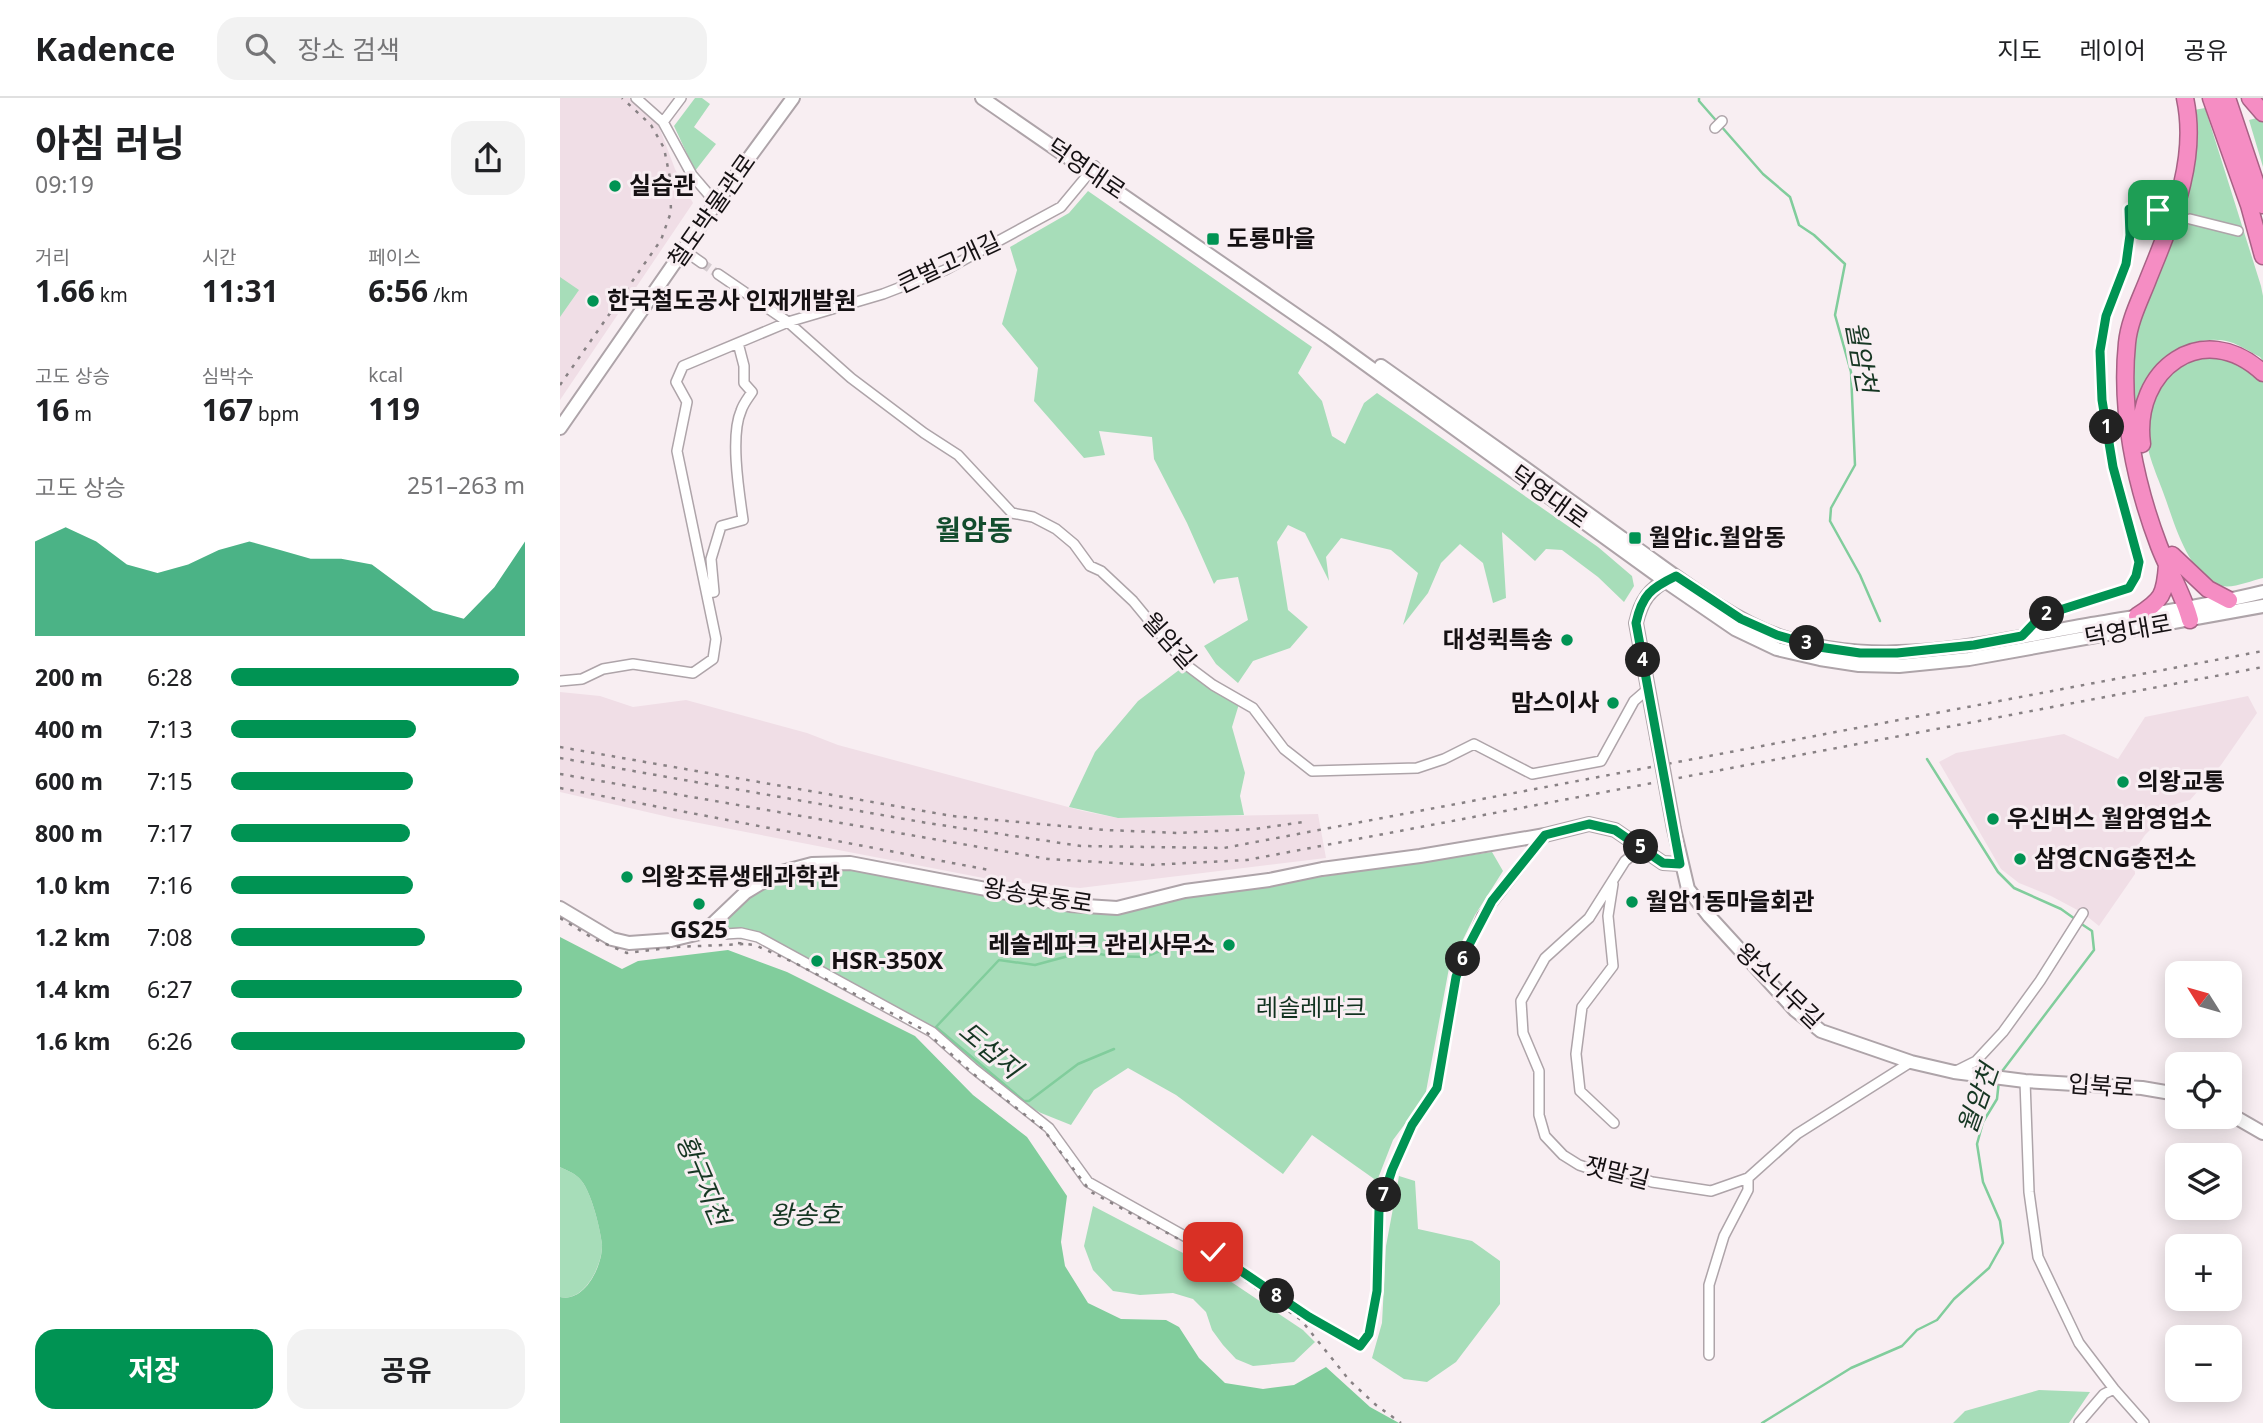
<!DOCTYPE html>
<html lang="ko">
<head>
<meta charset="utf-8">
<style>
	body { margin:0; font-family:"Noto Sans","Noto Sans KR",sans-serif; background:#f2f2f2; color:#202124; height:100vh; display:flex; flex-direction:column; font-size:26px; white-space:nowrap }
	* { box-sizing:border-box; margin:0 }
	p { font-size:23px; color:#757577 }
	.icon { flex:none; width:38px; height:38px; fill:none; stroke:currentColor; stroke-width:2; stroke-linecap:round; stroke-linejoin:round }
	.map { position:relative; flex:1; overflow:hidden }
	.drawer { display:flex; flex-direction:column; background:#fff; width:560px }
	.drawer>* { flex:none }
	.needle { width:46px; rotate:307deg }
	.fabs { position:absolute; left:1605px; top:863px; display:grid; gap:14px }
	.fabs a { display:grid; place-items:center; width:77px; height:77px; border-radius:14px; background:#fff; box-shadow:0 4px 18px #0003; font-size:35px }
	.pin { position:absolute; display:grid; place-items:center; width:60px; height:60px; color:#fff; margin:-30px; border-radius:14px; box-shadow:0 4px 10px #0006 }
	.km { position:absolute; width:35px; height:35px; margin:-18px; border-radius:50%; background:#222; color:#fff; font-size:19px; line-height:35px; text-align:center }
	.round { display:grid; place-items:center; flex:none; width:74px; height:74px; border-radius:21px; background:#f2f2f2 }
	.overview { display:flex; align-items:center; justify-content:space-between; height:119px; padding:0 35px }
	h1 { font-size:38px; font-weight:700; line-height:52px }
	.metrics { display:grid; grid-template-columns:repeat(3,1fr); gap:10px; height:119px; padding:7px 35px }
	.metrics div { display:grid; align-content:center }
	.metrics b { font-size:30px; font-weight:700 }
	.metrics small { font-size:19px; font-weight:400 }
	.metrics p { font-size:19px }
	.chart { height:196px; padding:14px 35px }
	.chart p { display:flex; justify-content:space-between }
	.chart svg { width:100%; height:126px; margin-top:7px; fill:#009353; opacity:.7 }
	.cta { display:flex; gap:14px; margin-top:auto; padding:14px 35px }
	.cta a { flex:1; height:80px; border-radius:21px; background:#009353; color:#fff; font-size:28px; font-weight:700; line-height:80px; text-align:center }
	.cta a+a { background:#f2f2f2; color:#202124 }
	ul { padding:0 35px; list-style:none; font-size:23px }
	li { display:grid; grid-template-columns:112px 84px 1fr; align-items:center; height:52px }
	li i { height:18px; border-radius:9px; background:#009353 }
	header { display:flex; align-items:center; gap:42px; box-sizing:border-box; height:98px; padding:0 35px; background:#fff; border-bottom:2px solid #e0e0e0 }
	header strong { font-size:33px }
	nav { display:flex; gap:38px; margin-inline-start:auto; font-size:24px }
	.search { width:490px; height:63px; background:#f2f2f2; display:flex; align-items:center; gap:18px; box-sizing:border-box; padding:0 24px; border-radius:21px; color:#757577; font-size:26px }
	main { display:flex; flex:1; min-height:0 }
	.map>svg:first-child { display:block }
	.built { fill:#f0dee6 }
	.green { fill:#a7ddb9 }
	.water { fill:#81cd9c }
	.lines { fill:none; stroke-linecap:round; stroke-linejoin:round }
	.stream { stroke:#81cd9c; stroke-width:2.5 }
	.street-tunnel { stroke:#d6cdd1; stroke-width:9; stroke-dasharray:9 4.5; stroke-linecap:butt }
	.street-casing { stroke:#aea4a9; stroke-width:12 }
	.secondary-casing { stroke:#aea4a9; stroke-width:16 }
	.highway-casing { stroke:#a76285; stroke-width:19 }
	.street { stroke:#fff; stroke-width:9 }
	.secondary { stroke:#fff; stroke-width:12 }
	.highway { stroke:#f58dc3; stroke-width:16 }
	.rail { stroke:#888184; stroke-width:2.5; stroke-dasharray:3.5 7; stroke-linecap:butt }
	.secondary-bridge-casing { stroke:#aea4a9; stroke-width:16; stroke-linecap:butt }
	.secondary-bridge { stroke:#fff; stroke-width:12 }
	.route-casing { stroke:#fff; stroke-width:14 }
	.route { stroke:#009353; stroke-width:9 }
	.poi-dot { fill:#009353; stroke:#f8eef2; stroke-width:2.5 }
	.labels { text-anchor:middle; stroke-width:6; stroke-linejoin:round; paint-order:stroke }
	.street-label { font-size:24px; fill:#151113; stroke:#f8eef2 }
	.poi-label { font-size:24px; font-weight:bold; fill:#151113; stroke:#f8eef2; text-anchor:start }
	.park-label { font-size:24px; fill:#123320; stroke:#f8eef2 }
	.water-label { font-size:26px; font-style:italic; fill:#163723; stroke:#f8eef2 }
	.quarter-label { font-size:28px; font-weight:bold; fill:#124c2d; stroke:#f8eef2 }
</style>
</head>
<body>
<header>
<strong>Kadence</strong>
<div class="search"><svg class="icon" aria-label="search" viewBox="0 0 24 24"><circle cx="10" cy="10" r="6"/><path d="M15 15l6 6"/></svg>장소 검색</div>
<nav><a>지도</a><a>레이어</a><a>공유</a></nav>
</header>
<main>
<section class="drawer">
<div class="overview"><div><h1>아침 러닝</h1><p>09:19</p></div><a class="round"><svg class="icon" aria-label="share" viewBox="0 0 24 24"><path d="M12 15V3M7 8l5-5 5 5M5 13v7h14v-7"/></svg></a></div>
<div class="metrics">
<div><p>거리</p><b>1.66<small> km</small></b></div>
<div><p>시간</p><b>11:31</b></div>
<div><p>페이스</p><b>6:56<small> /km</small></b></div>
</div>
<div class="metrics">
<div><p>고도 상승</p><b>16<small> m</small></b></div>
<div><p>심박수</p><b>167<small> bpm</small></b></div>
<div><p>kcal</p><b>119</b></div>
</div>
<div class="chart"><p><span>고도 상승</span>251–263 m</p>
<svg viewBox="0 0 160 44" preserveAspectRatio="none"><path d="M0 44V11L10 6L20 11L30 19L40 22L50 19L60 14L70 11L80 14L90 17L100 17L110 19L120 27L130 35L140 38L150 27L160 11V44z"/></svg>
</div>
<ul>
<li><b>200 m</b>6:28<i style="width:98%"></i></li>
<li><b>400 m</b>7:13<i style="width:63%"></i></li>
<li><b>600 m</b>7:15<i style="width:62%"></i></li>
<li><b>800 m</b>7:17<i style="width:61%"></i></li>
<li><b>1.0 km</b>7:16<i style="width:62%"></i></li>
<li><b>1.2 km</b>7:08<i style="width:66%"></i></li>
<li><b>1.4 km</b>6:27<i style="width:99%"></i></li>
<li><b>1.6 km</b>6:26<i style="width:100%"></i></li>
</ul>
<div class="cta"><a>저장</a><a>공유</a></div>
</section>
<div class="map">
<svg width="1703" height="1325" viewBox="0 0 1703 1325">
	<rect width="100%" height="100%" fill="#f8eef2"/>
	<!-- built -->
	<path class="built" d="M0 0H69L98 26 115 71 133 105 0 302Z
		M0 594 40 598 73 609 126 602 247 635 278 647 523 713 558 720 758 716 766 760 520 790 439 783 113 720 0 694Z
		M1688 598 1697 615 1661 667 1630 702 1616 706 1585 737 1574 753 1575 776 1539 828 1523 815 1491 798 1459 785 1441 771 1379 664 1396 655 1504 636 1558 661 1585 619Z"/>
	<!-- green -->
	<path class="green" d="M135 0H142L150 6 134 29 156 46 135 73 114 28Z
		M1645 10 1701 188 1703 198V263L1700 259C1690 254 1680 247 1670 244 1640 235 1599 254 1588 283 1582 298 1579 315 1575 331L1570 278 1576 232 1634 12Z
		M1701 19 1703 22V69L1689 22Z
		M528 93 752 249 738 275 762 303 772 338 785 346 804 305 817 295 1038 449 1072 478 1074 488 1064 504 1038 479 1002 452 986 451 975 463 942 434 946 500 933 505 923 465 900 446 881 465 868 495 843 527 858 475 831 452 781 440 766 459 769 483 745 435 728 427 717 444 728 512 748 529 730 550 693 563 678 585 656 566 644 548 688 522 678 479 657 482 654 486 627 425 594 361 592 339 539 333 545 357 524 360 474 303 478 270 442 226 457 172 450 149 509 115Z
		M0 179 19 192 0 219Z
		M1659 255 1703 280V480C1689 483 1669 493 1656 486 1629 473 1616 431 1607 405 1602 389 1588 359 1587 344 1585 318 1597 277 1622 264 1632 259 1648 258 1659 255Z
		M623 569 646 587 679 606 672 629 685 675 680 698 684 717 558 720 509 709 535 654 578 603Z
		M932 754 943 773 915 817 889 870 865 999 833 1042 817 1083 752 1037 723 1076 616 997 568 970 534 992 511 1027 481 1015 458 1002 365 924 229 853 206 849 191 842 166 840C165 836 164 833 165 829 169 801 232 772 257 768 267 767 279 769 290 769L511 812 559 817 629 798Z
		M0 1069C6 1072 14 1075 19 1080 31 1091 40 1130 42 1146 43 1167 24 1205 0 1199Z
		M839 1078 855 1083 858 1131 912 1143 940 1163V1206L896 1264 867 1284 844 1281 812 1260 822 1225 826 1148Z
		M533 1108 646 1167 743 1232 755 1244 734 1264 693 1268 676 1261 663 1247 652 1232 646 1214 633 1201 613 1195 580 1197 553 1193 533 1172 524 1148Z
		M1479 1292 1530 1294 1509 1325H1393L1405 1313Z"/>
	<!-- water -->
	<path class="water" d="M0 839 62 871 78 863 168 852 227 874 355 938 413 997 467 1039 507 1098 501 1144 505 1168 528 1205 561 1221 606 1222 619 1229 639 1260 665 1285 703 1291 734 1287 766 1269 810 1309 839 1325H0V1199C25 1205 43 1167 42 1146 40 1130 31 1091 19 1080 14 1075 6 1072 0 1069Z"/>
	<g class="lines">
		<!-- stream -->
		<path class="stream" d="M1139 0V3L1203 76 1230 99 1239 127 1254 137 1285 166 1275 217 1291 274 1295 367 1271 410 1270 423 1300 477 1320 523
			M1367 661 1438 774 1454 790 1501 811 1515 821
			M554 951 518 966 469 1003H464L376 929 439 862 475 867 527 853 549 858 585 859 617 846
			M1440 976 1534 852 1532 833 1520 825
			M1202 1325 1291 1270 1342 1248 1357 1232 1377 1222 1394 1201 1429 1170 1443 1145 1440 1123 1423 1084 1417 1046 1423 1024 1437 1001 1439 982"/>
		<!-- street-tunnel -->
		<path class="street-tunnel" d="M1598 112 1630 121
			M142 165 158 176"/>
		<!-- street casing -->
		<g class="street-casing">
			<path id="street" d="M76 0 103 24 132 77 156 105
				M103 24 121 0
				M1155 30 1162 23
				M1630 121 1678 133
				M125 153 142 165
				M158 176 228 224 291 280 364 335 398 357 452 415 473 419 496 431 514 446 530 468 541 473 573 503 625 566 653 587 693 610 724 651 752 673 857 670 884 661 914 646 972 676 1041 663 1074 603 1089 590
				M147 495 154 494 151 461 161 428 183 422C179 394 170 338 181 313 183 306 188 300 192 294L184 285V268L178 245
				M1462 538 1481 518 1569 490 1576 478 1579 464 1553 369 1542 302 1540 253 1546 217 1566 166 1570 137 1569 111 1598 112
				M0 583 22 581 43 571 73 566 133 575 153 561 156 541 117 353 127 304 116 284 123 268 228 224 323 196 385 172 501 109 535 68
				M1081 750 1065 763 1029 820 985 860 961 903 963 935 979 973V1017L985 1038 1003 1057 1019 1067 1046 1076 1068 1075 1092 1084 1151 1093 1188 1080 1237 1036 1351 964
				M1053 786 1048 818 1053 868 1022 909 1016 956 1020 993 1054 1025
				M165 836 181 835 198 839 372 934 413 970 489 1030 528 1084 653 1154 749 1219 800 1248 809 1236 817 1193 819 1113 832 1072 852 1027 877 990 896 879 922 818 985 737
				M1396 973 1416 963 1443 934 1480 883 1523 815
				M1465 983 1469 1094 1478 1159 1519 1245 1554 1291 1584 1325
				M1149 1257V1187L1164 1138 1188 1092V1080
				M1519 1325 1544 1296 1554 1291"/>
		</g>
		<!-- secondary casing -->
		<g class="secondary-casing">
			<path id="secondary" d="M422 0 768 239 1105 483 1175 531 1217 551 1260 561 1299 567 1339 568 1409 561 1703 508
				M821 268C902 325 982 382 1062 440 1109 472 1165 519 1219 538 1321 573 1429 544 1532 526 1589 516 1647 508 1703 494
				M0 330 156 105 233 0
				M1097 639 1076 525C1081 503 1089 491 1109 481
				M1114 731 1128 791 1149 818 1235 912 1261 933 1351 964 1394 974 1465 983 1582 990 1617 996
				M0 810 52 841 69 845 111 842 144 834 186 794 218 775 252 766 290 765 510 807 557 810 625 793 709 782 762 771 860 758 985 737 1029 726 1055 732 1103 765 1120 766
				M1670 1016 1703 1035"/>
		</g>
		<!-- highway casing -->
		<g class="highway-casing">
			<path id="highway" d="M1625 0C1639 65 1610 126 1587 184 1579 204 1569 224 1567 245 1560 313 1575 385 1599 448 1609 474 1623 495 1630 522
				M1651 0 1689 107 1703 158
				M1667 0 1703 107
				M1690 0 1703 15
				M1582 346C1572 272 1643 219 1703 275
				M1612 457 1648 491 1669 502
				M1577 518C1602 502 1605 497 1607 467"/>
		</g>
		<!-- street -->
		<use href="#street" class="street"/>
		<!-- secondary -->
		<use href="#secondary" class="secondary"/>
		<!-- highway -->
		<use href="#highway" class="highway"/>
		<!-- rail -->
		<path class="rail" d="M0 287 101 142 111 114 110 80 104 50 91 27 62 0
			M0 649 392 718 546 732 619 735 695 731 743 724
			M0 660 367 725 521 748 664 750 1703 553
			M0 676 488 761 589 767 687 762 1703 569
			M0 690 429 772
			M0 820 34 841 67 855 116 849 186 846
			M178 845 195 847 235 865 364 932 416 978 483 1031 531 1094 652 1159 741 1222 790 1283 816 1307 841 1325"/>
		<!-- secondary-bridge casing -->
		<g class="secondary-bridge-casing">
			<path id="secondary-bridge" d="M1097 639 1114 731"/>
		</g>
		<!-- secondary-bridge -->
		<use href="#secondary-bridge" class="secondary-bridge"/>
	</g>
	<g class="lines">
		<!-- route casing -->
		<g class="route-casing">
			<path id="route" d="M653 1154 749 1219 800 1248 809 1236 817 1193 819 1112 832 1072 852 1027 877 990 896 879 909 847 932 803 985 737 1029 726 1055 732 1103 765 1120 766 1076 525C1082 497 1091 490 1116 478L1181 521 1217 537 1259 549 1300 555H1337L1414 547 1462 538 1481 518 1569 490 1576 478 1579 464 1553 369 1542 302 1540 253 1546 218 1566 166 1570 137 1569 111 1598 112"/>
		</g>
		<!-- route -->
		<use href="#route" class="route"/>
	</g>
	<!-- markers -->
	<g class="poi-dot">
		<circle cx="55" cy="88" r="7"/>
		<rect x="646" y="134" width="14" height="14" rx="3.5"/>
		<circle cx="33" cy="203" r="7"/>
		<rect x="1068" y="433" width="14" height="14" rx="3.5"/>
		<circle cx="1007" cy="542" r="7"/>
		<circle cx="1053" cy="605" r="7"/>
		<circle cx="1563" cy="684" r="7"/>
		<circle cx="1433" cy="721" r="7"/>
		<circle cx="1460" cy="761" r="7"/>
		<circle cx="67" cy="779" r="7"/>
		<circle cx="1072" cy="804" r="7"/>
		<circle cx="139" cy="806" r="7"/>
		<circle cx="669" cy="847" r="7"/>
		<circle cx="257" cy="863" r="7"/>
	</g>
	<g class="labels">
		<!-- street labels -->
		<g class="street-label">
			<text transform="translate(526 71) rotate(34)" y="8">덕영대로</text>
			<text transform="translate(152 113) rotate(-55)" y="8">철도박물관로</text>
			<text transform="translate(389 165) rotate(-25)" y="8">큰벌고개길</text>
			<text transform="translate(989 399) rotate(36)" y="8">덕영대로</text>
			<text transform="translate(1568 533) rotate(-10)" y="8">덕영대로</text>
			<text transform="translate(609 543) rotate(48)" y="8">월암길</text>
			<text transform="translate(478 798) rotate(9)" y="8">왕송못동로</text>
			<text transform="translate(1219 888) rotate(44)" y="8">왕소나무길</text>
			<text transform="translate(1541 988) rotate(4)" y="8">입북로</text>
			<text transform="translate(1057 1075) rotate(14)" y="8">잿말길</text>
		</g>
		<!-- poi labels -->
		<g class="poi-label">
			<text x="69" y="96">실습관</text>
			<text x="667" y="149">도룡마을</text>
			<text x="47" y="211">한국철도공사 인재개발원</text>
			<text x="1089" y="448">월암ic.월암동</text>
			<text x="993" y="550" text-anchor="end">대성퀵특송</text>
			<text x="1039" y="613" text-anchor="end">맘스이사</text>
			<text x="1577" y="692">의왕교통</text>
			<text x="1447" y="729">우신버스 월암영업소</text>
			<text x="1474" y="769">삼영CNG충전소</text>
			<text x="81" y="787">의왕조류생태과학관</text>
			<text x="1086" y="812">월암1동마을회관</text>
			<text x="139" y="840" text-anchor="middle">GS25</text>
			<text x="655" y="855" text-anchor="end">레솔레파크 관리사무소</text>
			<text x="271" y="871">HSR-350X</text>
		</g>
		<!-- park labels -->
		<g class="park-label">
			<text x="751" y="918">레솔레파크</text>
		</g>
		<!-- water labels -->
		<g class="water-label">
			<text transform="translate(1301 259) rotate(80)" y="9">월암천</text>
			<text transform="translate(430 952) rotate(40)" y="9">도섭지</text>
			<text transform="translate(1418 1001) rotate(-70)" y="9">월암천</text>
			<text transform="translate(143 1082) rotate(67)" y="9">황구지천</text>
			<text x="245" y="1126">왕송호</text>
		</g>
		<!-- quarter labels -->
		<g class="quarter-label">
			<text x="414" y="442">월암동</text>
		</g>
	</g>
</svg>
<div class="fabs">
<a><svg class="needle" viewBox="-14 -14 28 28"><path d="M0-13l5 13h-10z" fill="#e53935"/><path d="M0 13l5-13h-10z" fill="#757577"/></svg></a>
<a><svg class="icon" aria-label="locate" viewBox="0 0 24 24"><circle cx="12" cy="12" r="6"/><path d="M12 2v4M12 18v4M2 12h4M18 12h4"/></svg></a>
<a><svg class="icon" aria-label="layers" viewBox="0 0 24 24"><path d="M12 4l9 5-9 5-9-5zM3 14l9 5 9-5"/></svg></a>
<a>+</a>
<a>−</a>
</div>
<div class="pin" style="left:1598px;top:112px;background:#1e9e55"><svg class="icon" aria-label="arrive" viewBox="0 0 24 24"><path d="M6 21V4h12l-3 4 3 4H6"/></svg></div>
<div class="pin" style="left:653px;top:1154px;background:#d93025"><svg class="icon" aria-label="check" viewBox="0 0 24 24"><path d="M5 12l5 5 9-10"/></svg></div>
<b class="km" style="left:1547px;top:329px">1</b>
<b class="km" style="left:1487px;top:516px">2</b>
<b class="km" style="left:1247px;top:545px">3</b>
<b class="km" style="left:1083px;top:562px">4</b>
<b class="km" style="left:1081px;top:749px">5</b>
<b class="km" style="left:903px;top:861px">6</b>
<b class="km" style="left:824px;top:1097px">7</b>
<b class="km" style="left:717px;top:1198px">8</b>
</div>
</main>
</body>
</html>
